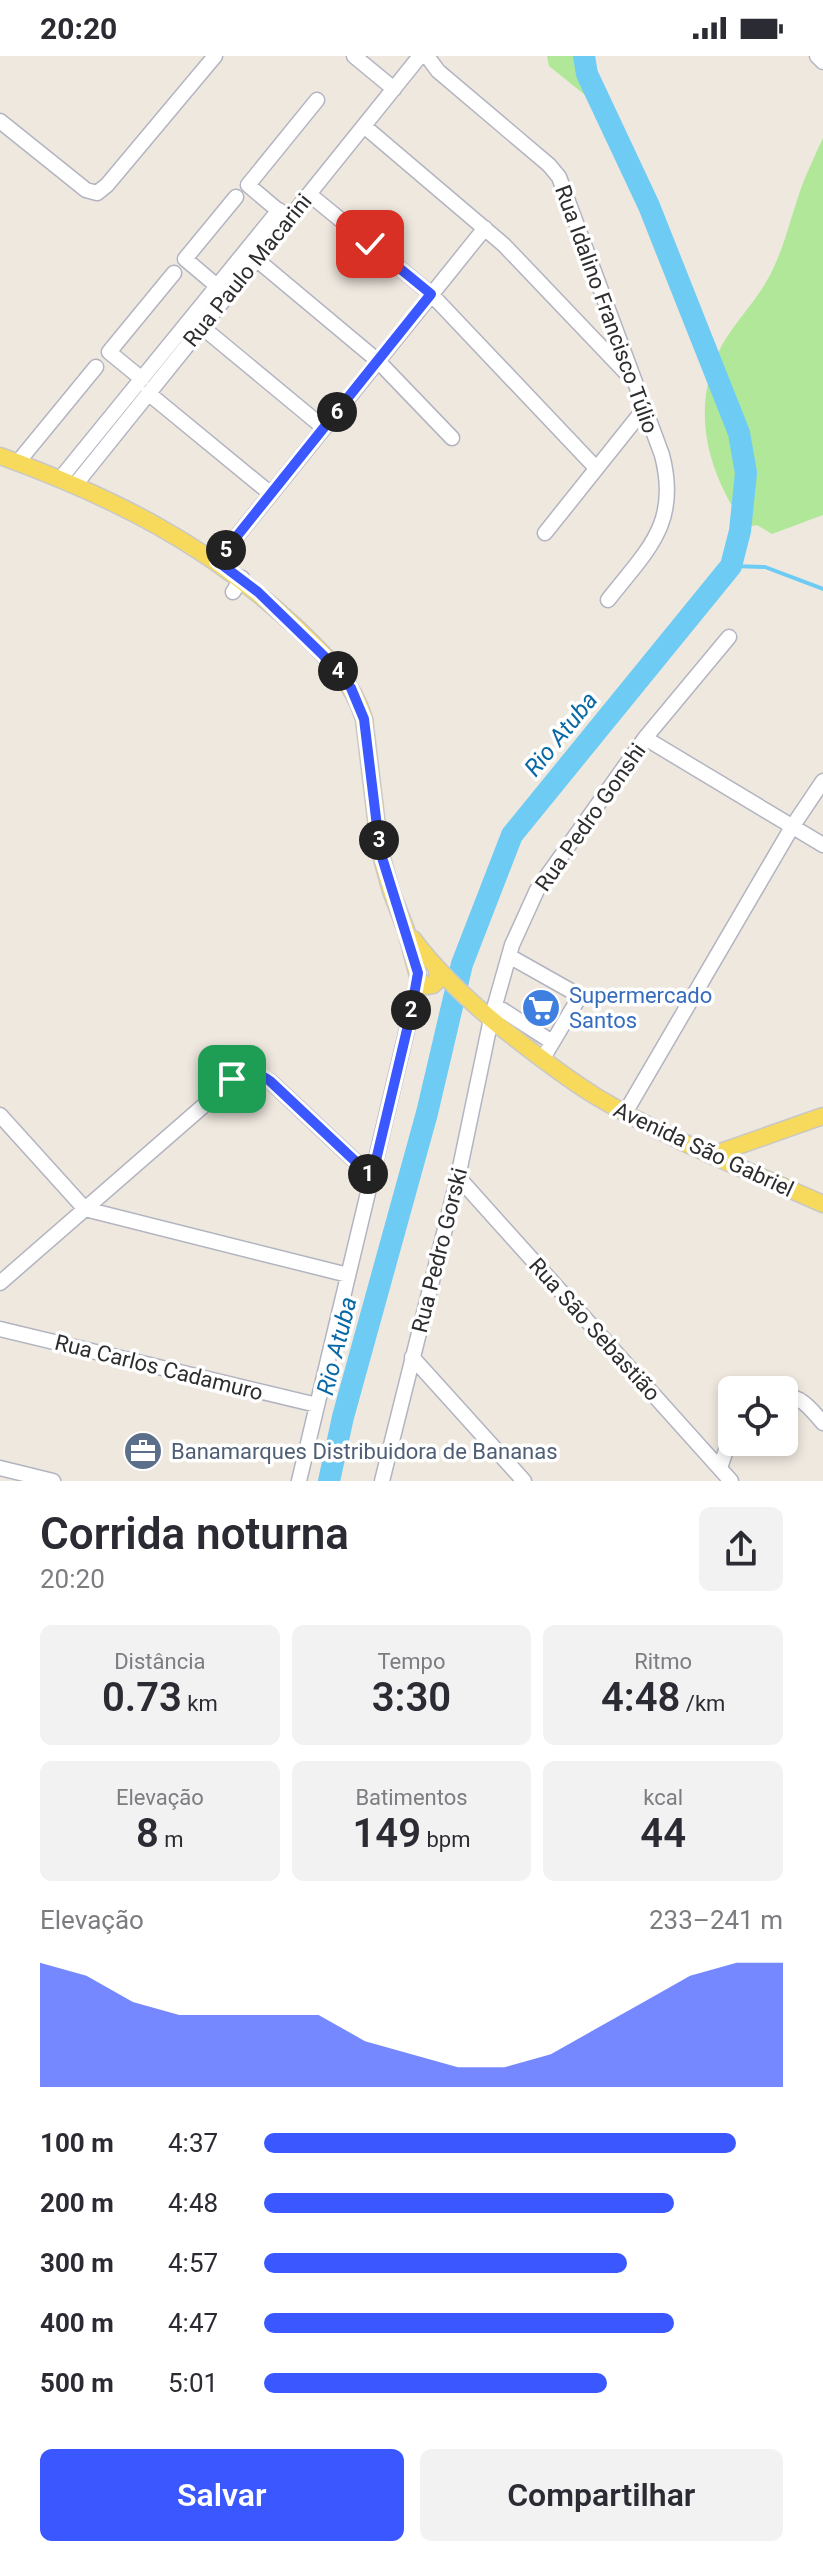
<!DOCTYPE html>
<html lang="pt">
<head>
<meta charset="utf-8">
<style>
	body { margin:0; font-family:Roboto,sans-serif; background:#f2f2f3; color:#2b2b33; height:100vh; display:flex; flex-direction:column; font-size:30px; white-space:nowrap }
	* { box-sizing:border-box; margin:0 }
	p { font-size:26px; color:#7c7c81 }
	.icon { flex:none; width:44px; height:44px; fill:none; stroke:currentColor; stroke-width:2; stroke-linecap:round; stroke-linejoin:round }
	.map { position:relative; height:1425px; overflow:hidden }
	.side { display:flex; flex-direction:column; background:#fff; flex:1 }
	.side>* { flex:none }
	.fabs { position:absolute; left:718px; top:1320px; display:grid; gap:16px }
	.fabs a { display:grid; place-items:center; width:80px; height:80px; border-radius:12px; background:#fff; box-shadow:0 4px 12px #0003; font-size:40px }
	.pin { position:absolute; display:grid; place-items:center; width:68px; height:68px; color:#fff; margin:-34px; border-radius:16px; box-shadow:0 4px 12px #0006 }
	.km { position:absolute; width:40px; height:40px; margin:-20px; border-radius:50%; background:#222; color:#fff; font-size:22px; line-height:40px; text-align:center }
	.round { display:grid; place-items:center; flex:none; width:84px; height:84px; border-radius:12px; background:#f2f2f3 }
	.head { display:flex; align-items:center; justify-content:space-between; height:136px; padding:0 40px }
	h1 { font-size:44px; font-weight:600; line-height:60px }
	.metrics { display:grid; grid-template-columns:repeat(3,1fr); gap:12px; height:136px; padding:8px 40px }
	.metrics div { display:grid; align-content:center; border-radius:12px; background:#f2f2f3; text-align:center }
	.metrics b { font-size:40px; font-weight:600 }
	.metrics small { font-size:22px; font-weight:400 }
	.metrics p { font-size:22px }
	.chart { height:224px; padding:16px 40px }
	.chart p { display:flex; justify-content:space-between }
	.chart svg { width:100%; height:144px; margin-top:8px; fill:#3b57ff; opacity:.7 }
	.button { display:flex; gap:16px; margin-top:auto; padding:16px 40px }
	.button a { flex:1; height:92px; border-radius:12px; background:#3b57ff; color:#fff; font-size:32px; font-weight:600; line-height:92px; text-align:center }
	.button a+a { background:#f2f2f3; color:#2b2b33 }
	ul { padding:0 40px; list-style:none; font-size:26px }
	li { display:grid; grid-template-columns:128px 96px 1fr; align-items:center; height:60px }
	li i { height:20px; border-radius:10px; background:#3b57ff }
	.status { display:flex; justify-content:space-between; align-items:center; height:56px; padding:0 40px; background:#fff; direction:ltr }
	.status svg { height:22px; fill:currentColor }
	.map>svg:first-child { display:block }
	.green { fill:#b0e799 }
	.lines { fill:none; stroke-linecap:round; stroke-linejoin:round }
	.stream { stroke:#6ecbf4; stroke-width:4 }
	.river { stroke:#6ecbf4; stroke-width:22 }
	.minor-casing { stroke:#b3b4c1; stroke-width:17 }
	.major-casing { stroke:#c8c8c8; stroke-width:19 }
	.minor { stroke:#fff; stroke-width:14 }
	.major { stroke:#f7da5b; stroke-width:16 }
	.route-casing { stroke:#fff; stroke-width:16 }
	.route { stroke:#3b57ff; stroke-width:10 }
	.labels { text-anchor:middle; stroke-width:7; stroke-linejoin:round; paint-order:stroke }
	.street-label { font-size:22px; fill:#2d2d2d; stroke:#fff }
	.shop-label { font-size:22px; fill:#366cbe; stroke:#fff; text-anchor:start }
	.service-label { font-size:22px; fill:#4e5e75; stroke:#fff; text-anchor:start }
	.water-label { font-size:24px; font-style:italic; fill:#0868a6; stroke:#fff }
</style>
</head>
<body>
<div class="status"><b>20:20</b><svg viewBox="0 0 49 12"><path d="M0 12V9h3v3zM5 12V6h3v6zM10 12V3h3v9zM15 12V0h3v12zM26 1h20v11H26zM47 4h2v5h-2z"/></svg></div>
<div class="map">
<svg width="823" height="1425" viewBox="0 0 823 1425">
	<rect width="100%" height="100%" fill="#efe8df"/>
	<!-- green -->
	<path class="green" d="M547 0H595C588 17 595 39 598 57L585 39 549 10Z
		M823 82V459L772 478 757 469 746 471C707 417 689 351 722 289 737 263 760 241 773 213 786 186 792 156 803 127 809 112 816 97 823 82Z"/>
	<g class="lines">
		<!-- stream -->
		<path class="stream" d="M731 510 765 511 823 533"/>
		<!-- river -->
		<path class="river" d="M329 1425 343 1361 427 1057 462 908 512 779 731 510 740 475 746 417 739 377 649 150 587 18 584 0"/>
		<!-- minor casing -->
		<g class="minor-casing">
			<path id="minor" d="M354 0 394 33
				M427 0 438 15 549 109 559 121 662 399C680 468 647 494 608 544
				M817 0 823 6
				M0 65 86 134 97 137 107 129 215 0
				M364 70 504 189 628 319
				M309 138 431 238 596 412
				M286 161 248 129 317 44
				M256 203 378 305 452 382
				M217 230 185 203 236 141
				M202 271 324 372
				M142 323 109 296 174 217
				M148 337 271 438
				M18 406 96 311
				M60 423 279 154
				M75 429 420 0
				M545 477 644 353
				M217 505 485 172
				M233 536 242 522
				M645 682 823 789
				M509 900 580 940 542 1004
				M495 949 552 986
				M625 1057 792 771 823 725
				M0 1059 85 1153 348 1219
				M458 1121 731 1425
				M0 1227 240 1018 250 1016 270 1025 372 1121
				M0 1273 317 1349
				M412 1301 524 1425
				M784 1341C802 1339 812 1355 823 1367
				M0 1412 53 1425
				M720 1412 732 1376
				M299 1425 410 961 418 921
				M382 1425 458 1121 491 963 512 889 537 834 645 682 729 581"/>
		</g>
		<!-- major casing -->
		<g class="major-casing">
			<path id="major" d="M0 400C113 441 207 488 296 571 324 598 353 625 364 663L380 795 391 835 406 874 419 924 426 930 433 929 438 924 437 914
				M413 883C439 918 470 946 503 973 534 997 564 1021 597 1041 669 1084 747 1114 823 1148
				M712 1099 823 1060"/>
		</g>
		<!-- minor -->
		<use href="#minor" class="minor"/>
		<!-- major -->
		<use href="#major" class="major"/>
	</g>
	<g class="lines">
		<!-- route casing -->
		<g class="route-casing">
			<path id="route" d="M232 1023C247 1015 256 1015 270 1025L372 1121 410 961 418 917 380 795 364 663 351 632 323 599 258 536 217 505 431 238 370 188"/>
		</g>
		<!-- route -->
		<use href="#route" class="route"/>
	</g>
	<!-- icons -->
	<defs>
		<g id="supermarket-disc" transform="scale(2)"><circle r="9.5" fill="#3f7fe0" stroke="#fff"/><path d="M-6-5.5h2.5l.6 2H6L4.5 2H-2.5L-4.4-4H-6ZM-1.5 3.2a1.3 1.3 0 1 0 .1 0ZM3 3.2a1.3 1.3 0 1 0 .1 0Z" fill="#fff"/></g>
		<g id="office-disc" transform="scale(2)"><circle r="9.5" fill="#5c6f8a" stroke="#fff"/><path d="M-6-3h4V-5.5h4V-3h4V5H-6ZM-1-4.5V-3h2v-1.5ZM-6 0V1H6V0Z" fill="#fff"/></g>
	</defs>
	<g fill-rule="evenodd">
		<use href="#supermarket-disc" x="541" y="952"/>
		<use href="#office-disc" x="143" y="1395"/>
	</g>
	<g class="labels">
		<!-- street labels -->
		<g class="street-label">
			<text transform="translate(247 214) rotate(-51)" y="8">Rua Paulo Macarini</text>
			<text transform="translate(607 253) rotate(70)" y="8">Rua Idalino Francisco Túlio</text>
			<text transform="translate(590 761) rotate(-55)" y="8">Rua Pedro Gonshi</text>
			<text transform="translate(704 1093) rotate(25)" y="8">Avenida São Gabriel</text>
			<text transform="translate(439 1194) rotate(-76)" y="8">Rua Pedro Gorski</text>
			<text transform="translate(595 1273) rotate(48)" y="8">Rua São Sebastião</text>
			<text transform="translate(159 1311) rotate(14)" y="8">Rua Carlos Cadamuro</text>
		</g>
		<!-- shop labels -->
		<g class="shop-label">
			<text x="569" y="947">Supermercado<tspan x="569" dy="25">Santos</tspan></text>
		</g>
		<!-- service labels -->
		<g class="service-label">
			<text x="171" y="1403">Banamarques Distribuidora de Bananas</text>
		</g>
		<!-- water labels -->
		<g class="water-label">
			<text transform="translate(561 678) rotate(-51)" y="8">Rio Atuba</text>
			<text transform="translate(337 1290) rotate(-76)" y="8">Rio Atuba</text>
		</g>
	</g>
</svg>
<div class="fabs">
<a><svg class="icon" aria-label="locate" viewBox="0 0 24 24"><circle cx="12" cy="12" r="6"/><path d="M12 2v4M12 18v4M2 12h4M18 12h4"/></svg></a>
</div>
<div class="pin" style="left:232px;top:1023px;background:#1e9e55"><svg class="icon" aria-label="arrive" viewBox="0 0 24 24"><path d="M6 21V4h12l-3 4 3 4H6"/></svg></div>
<div class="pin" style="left:370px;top:188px;background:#d93025"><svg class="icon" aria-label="check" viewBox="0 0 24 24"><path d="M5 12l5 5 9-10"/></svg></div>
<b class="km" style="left:368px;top:1118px">1</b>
<b class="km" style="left:411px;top:954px">2</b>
<b class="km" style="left:379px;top:784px">3</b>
<b class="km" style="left:338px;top:615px">4</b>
<b class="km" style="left:226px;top:494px">5</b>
<b class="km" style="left:337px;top:356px">6</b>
</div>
<section class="side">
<div class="head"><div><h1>Corrida noturna</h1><p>20:20</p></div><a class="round"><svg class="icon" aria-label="share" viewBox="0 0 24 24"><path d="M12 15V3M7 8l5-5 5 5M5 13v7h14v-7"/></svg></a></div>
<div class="metrics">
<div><p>Distância</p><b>0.73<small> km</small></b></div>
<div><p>Tempo</p><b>3:30</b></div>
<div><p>Ritmo</p><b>4:48<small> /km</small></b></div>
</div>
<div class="metrics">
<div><p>Elevação</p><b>8<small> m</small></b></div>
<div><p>Batimentos</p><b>149<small> bpm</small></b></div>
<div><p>kcal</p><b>44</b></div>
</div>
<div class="chart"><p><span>Elevação</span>233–241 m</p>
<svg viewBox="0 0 160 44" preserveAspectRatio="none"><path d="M0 44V6L10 10L20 18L30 22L40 22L50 22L60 22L70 30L80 34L90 38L100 38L110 34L120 26L130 18L140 10L150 6L160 6V44z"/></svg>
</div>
<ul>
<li><b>100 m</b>4:37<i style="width:91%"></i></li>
<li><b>200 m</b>4:48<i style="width:79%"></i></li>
<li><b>300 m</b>4:57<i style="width:70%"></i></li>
<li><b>400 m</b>4:47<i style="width:79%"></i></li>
<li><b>500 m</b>5:01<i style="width:66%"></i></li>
</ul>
<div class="button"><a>Salvar</a><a>Compartilhar</a></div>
</section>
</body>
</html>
